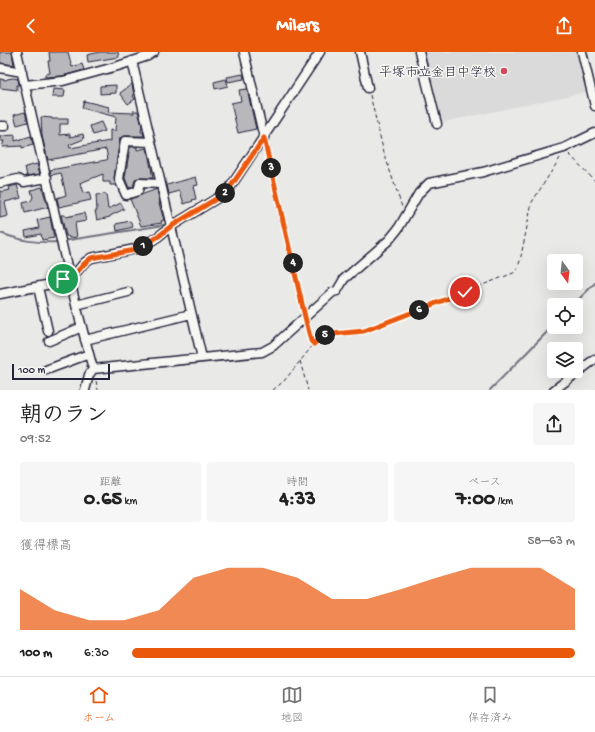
<!DOCTYPE html>
<html lang="ja">
<head>
<meta charset="utf-8">
<style>
	body { margin:0; font-family:"Gochi Hand","Klee One",sans-serif; background:#f6f6f6; color:#222; height:100vh; display:flex; flex-direction:column; font-size:15px; white-space:nowrap }
	* { box-sizing:border-box; margin:0 }
	p { font-size:13px; color:#767676 }
	.icon { flex:none; width:22px; height:22px; fill:none; stroke:currentColor; stroke-width:2; stroke-linecap:round; stroke-linejoin:round }
	.map { position:relative; height:338px; overflow:hidden }
	.sheet { display:flex; flex-direction:column; background:#fff; flex:1 }
	.sheet>* { flex:none }
	.needle { width:26px; rotate:165deg }
	.buttons { position:absolute; left:547px; top:202px; display:grid; gap:8px }
	.buttons a { display:grid; place-items:center; width:36px; height:36px; border-radius:4px; background:#fff; box-shadow:0 4px 16px #0002; font-size:20px }
	.scale { position:absolute; left:12px; bottom:10px; width:98px; box-sizing:border-box; padding-left:4px; border:2px solid #22223b; border-top:0; font-size:11px; line-height:14px; white-space:nowrap; color:#22223b; -webkit-text-stroke:3px #f6f6f2; paint-order:stroke }
	.pin { position:absolute; display:grid; place-items:center; width:34px; height:34px; color:#fff; margin:-17px; border:2px solid #fff; border-radius:50%; box-shadow:0 1px 4px #0007 }
	.km { position:absolute; width:20px; height:20px; margin:-10px; border-radius:50%; background:#222; color:#fff; font-size:11px; line-height:20px; text-align:center }
	.round { display:grid; place-items:center; flex:none; width:42px; height:42px; border-radius:4px; background:#f6f6f6 }
	.head { display:flex; align-items:center; justify-content:space-between; height:68px; padding:0 20px }
	h1 { font-size:22px; font-weight:700; line-height:30px }
	.metrics { display:grid; grid-template-columns:repeat(3,1fr); gap:6px; height:68px; padding:4px 20px }
	.metrics div { display:grid; align-content:center; border-radius:4px; background:#f6f6f6; text-align:center }
	.metrics b { font-size:20px; font-weight:700 }
	.metrics small { font-size:11px; font-weight:400 }
	.metrics p { font-size:11px }
	.chart { height:112px; padding:8px 20px }
	.chart p { display:flex; justify-content:space-between }
	.chart svg { width:100%; height:72px; margin-top:4px; fill:#ea580c; opacity:.7 }
	ul { padding:0 20px; list-style:none; font-size:13px }
	li { display:grid; grid-template-columns:64px 48px 1fr; align-items:center; height:30px }
	li i { height:10px; border-radius:5px; background:#ea580c }
	header { display:flex; justify-content:space-between; align-items:center; height:52px; padding:0 20px; background:#ea580c; color:#fff; font-size:18px; font-weight:700 }
	.dock { display:flex; justify-content:space-around; align-items:center; height:56px; border-top:1px solid #e0e0e0; background:#fff; font-size:11px; color:#767676 }
	.dock a { display:grid; justify-items:center; gap:2px }
	.dock .current { color:#ea580c }
	.map>svg:first-child { display:block }
	.built { fill:#dadada }
	.lines { fill:none; stroke-linecap:round; stroke-linejoin:round }
	.stream { stroke:#71717f; stroke-width:2 }
	.building { fill:#b8b8bc; stroke:#22223b }
	.minor-casing { stroke:#22223b; stroke-width:11 }
	.path { stroke:#22223b; stroke-width:1; stroke-dasharray:4 3; stroke-linecap:butt }
	.minor { stroke:#f6f6f2; stroke-width:8 }
	.route-casing { stroke:#fff; stroke-width:8 }
	.route { stroke:#ea580c; stroke-width:5 }
	.poi-dot { fill:#d1495b; stroke:#f6f6f2; stroke-width:1.5 }
	.labels { text-anchor:middle; stroke-width:3; stroke-linejoin:round; paint-order:stroke }
	.poi-label { font-size:13px; fill:#22223b; stroke:#f6f6f2; text-anchor:end }
</style>
</head>
<body>
<header><svg class="icon" aria-label="back" viewBox="0 0 24 24"><path d="M15 5l-7 7 7 7"/></svg>Milers<svg class="icon" aria-label="share" viewBox="0 0 24 24"><path d="M12 15V3M7 8l5-5 5 5M5 13v7h14v-7"/></svg></header>
<div class="map">
<svg width="595" height="338" viewBox="0 0 595 338">
	<rect width="100%" height="100%" fill="#e9e9e7"/>
	<filter id="ink" filterUnits="userSpaceOnUse"><feTurbulence type="fractalNoise" baseFrequency=".025" numOctaves="2"/><feDisplacementMap in="SourceGraphic" scale="8" xChannelSelector="R" yChannelSelector="G"/><feConvolveMatrix kernelMatrix="1 2 1 2 8 2 1 2 1" color-interpolation-filters="sRGB"/></filter>
	<g filter="url(#ink)">
		<!-- built -->
		<path class="built" d="M420 0H579L588 37 586 40 439 71Z"/>
		<g class="lines">
			<!-- stream -->
			<path class="stream" d="M0 181C23 189 34 191 59 190
				M63 189 164 173
				M573 253 595 231
				M490 338 554 273"/>
		</g>
		<!-- building -->
		<path class="building" d="M0 0H12L14 13 0 11Z
			M49 0H68L72 15 82 12 84 18 62 24 45 25V22L50 21 48 9H50Z
			M100 0H118L119 5 88 10 87 3Z
			M243 22 244 27 228 30 227 25Z
			M13 26 18 27 19 33H17V38L0 36V27L6 28 7 27Z
			M226 27 228 34 215 37 214 30Z
			M132 32 134 43 133 44 135 47 128 52 120 41Z
			M116 33V41L100 42V34Z
			M53 37 65 38 64 45H52Z
			M247 37 256 77 238 81 231 51 241 49 239 38Z
			M84 49 109 55 108 60 134 61 133 59H138L142 74 141 80H143L144 84H125L120 86 114 126 116 133H110V130H103V122L80 131 83 141 89 140 91 148 59 155 57 146 66 143 61 121 51 123 50 118 106 108 108 107 106 97 48 108 42 84 41 65 52 66V67H68V72H60V83L70 82V85L83 82 84 87 69 93 70 96 110 89V78L115 79 116 65 82 56Z
			M25 60 28 70 17 73 14 63Z
			M101 70 105 79 93 83 90 74Z
			M15 83V89L31 84 33 93 22 96V94L2 95 4 89H1L0 84Z
			M130 95H137V98L147 96 153 126H138L135 128 133 135 129 136 125 126Z
			M37 112 40 122 27 124 25 115Z
			M196 125 198 133 193 134 196 147 192 148 193 149 184 152 180 139 169 142 167 133Z
			M17 133 21 146 5 150 8 164 0 166V139H2V140L10 138 9 135Z
			M42 135 48 155 25 161 23 151 31 149 33 145 31 138Z
			M157 137 160 151H159L164 168 161 169 162 171 141 174 130 147Z
			M106 142 108 157 121 151 124 157 110 164V165L97 168 95 159H97L96 143Z
			M84 161 86 169 75 171 77 185 69 186 68 184H66L61 163H65L66 165Z
			M50 165 54 186 42 188 41 182 26 185 25 179 39 176 37 168Z
			M130 169 133 175 117 179 116 172Z"/>
		<g class="lines">
			<!-- minor casing -->
			<g class="minor-casing">
				<path id="minor" d="M17 0 76 253 93 317 89 323 85 338
					M244 0 264 86
					M360 0 368 36
					M419 0 437 72
					M582 0 595 54
					M132 9 202 306
					M0 16 22 20
					M25 33 63 29 118 14 148 4 154 0
					M0 74H5
					M151 90 125 89 119 127 126 143 138 139 140 131 160 132
					M0 131 18 127 24 130 47 126
					M70 228 84 211 91 206 140 196 159 184 170 175 224 142 229 137 320 0
					M38 235 48 279
					M0 242 56 231 69 222
					M76 253 128 240
					M85 288 191 262
					M49 289 82 275
					M93 317 262 300 273 294 333 240 337 239 344 227 389 188 398 177 419 141 429 131 483 120 564 96 595 81
					M46 318 89 302
					M554 338 595 307"/>
			</g>
			<!-- path -->
			<path class="path" d="M370 43 384 101 402 155
				M266 95 303 258
				M569 102 595 129
				M307 274 311 289 314 292
				M300 309 308 338
				M96 329 98 338
				M273 338 284 329 314 292 323 283 364 279 516 220 520 209 532 150 560 106"/>
			<!-- minor -->
			<use href="#minor" class="minor"/>
		</g>
	</g>
	<g class="lines" filter="url(#ink)">
		<!-- route casing -->
		<g class="route-casing">
			<path id="route" d="M63 227 69 222 70 228 84 212 91 206 130 199 140 196 159 184 170 175 224 142 229 137 264 86 305 265 311 289 314 292 323 283 364 279 465 240"/>
		</g>
		<!-- route -->
		<use href="#route" class="route"/>
	</g>
	<!-- markers -->
	<circle class="poi-dot" cx="504" cy="19" r="4"/>
	<g class="labels">
		<!-- poi labels -->
		<g class="poi-label">
			<text x="496" y="24">平塚市立金目中学校</text>
		</g>
	</g>
</svg>
<div class="buttons">
<a><svg class="needle" viewBox="-14 -14 28 28"><path d="M0-13l5 13h-10z" fill="#e53935"/><path d="M0 13l5-13h-10z" fill="#767676"/></svg></a>
<a><svg class="icon" aria-label="locate" viewBox="0 0 24 24"><circle cx="12" cy="12" r="6"/><path d="M12 2v4M12 18v4M2 12h4M18 12h4"/></svg></a>
<a><svg class="icon" aria-label="layers" viewBox="0 0 24 24"><path d="M12 4l9 5-9 5-9-5zM3 14l9 5 9-5"/></svg></a>
</div>
<div class="scale">100 m</div>
<div class="pin" style="left:63px;top:227px;background:#1e9e55"><svg class="icon" aria-label="arrive" viewBox="0 0 24 24"><path d="M6 21V4h12l-3 4 3 4H6"/></svg></div>
<div class="pin" style="left:465px;top:240px;background:#d93025"><svg class="icon" aria-label="check" viewBox="0 0 24 24"><path d="M5 12l5 5 9-10"/></svg></div>
<b class="km" style="left:143px;top:194px">1</b>
<b class="km" style="left:225px;top:141px">2</b>
<b class="km" style="left:271px;top:116px">3</b>
<b class="km" style="left:293px;top:211px">4</b>
<b class="km" style="left:325px;top:283px">5</b>
<b class="km" style="left:419px;top:258px">6</b>
</div>
<section class="sheet">
<div class="head"><div><h1>朝のラン</h1><p>09:52</p></div><a class="round"><svg class="icon" aria-label="share" viewBox="0 0 24 24"><path d="M12 15V3M7 8l5-5 5 5M5 13v7h14v-7"/></svg></a></div>
<div class="metrics">
<div><p>距離</p><b>0.65<small> km</small></b></div>
<div><p>時間</p><b>4:33</b></div>
<div><p>ペース</p><b>7:00<small> /km</small></b></div>
</div>
<div class="chart"><p><span>獲得標高</span>58–63 m</p>
<svg viewBox="0 0 160 44" preserveAspectRatio="none"><path d="M0 44V19L10 32L20 38L30 38L40 32L50 12L60 6L70 6L80 12L90 25L100 25L110 19L120 12L130 6L140 6L150 6L160 19V44z"/></svg>
</div>
<ul>
<li><b>100 m</b>6:30<i style="width:100%"></i></li>
</ul>
</section>
<nav class="dock">
<a class="current"><svg class="icon" aria-label="home" viewBox="0 0 24 24"><path d="M3 11l9-7 9 7M6 9v11h12V9"/></svg>ホーム</a>
<a><svg class="icon" aria-label="map" viewBox="0 0 24 24"><path d="M3 6l6-2 6 2 6-2v14l-6 2-6-2-6 2zM9 4v14M15 6v14"/></svg>地図</a>
<a><svg class="icon" aria-label="saved" viewBox="0 0 24 24"><path d="M7 4h10v16l-5-4-5 4z"/></svg>保存済み</a>
</nav>
</body>
</html>
